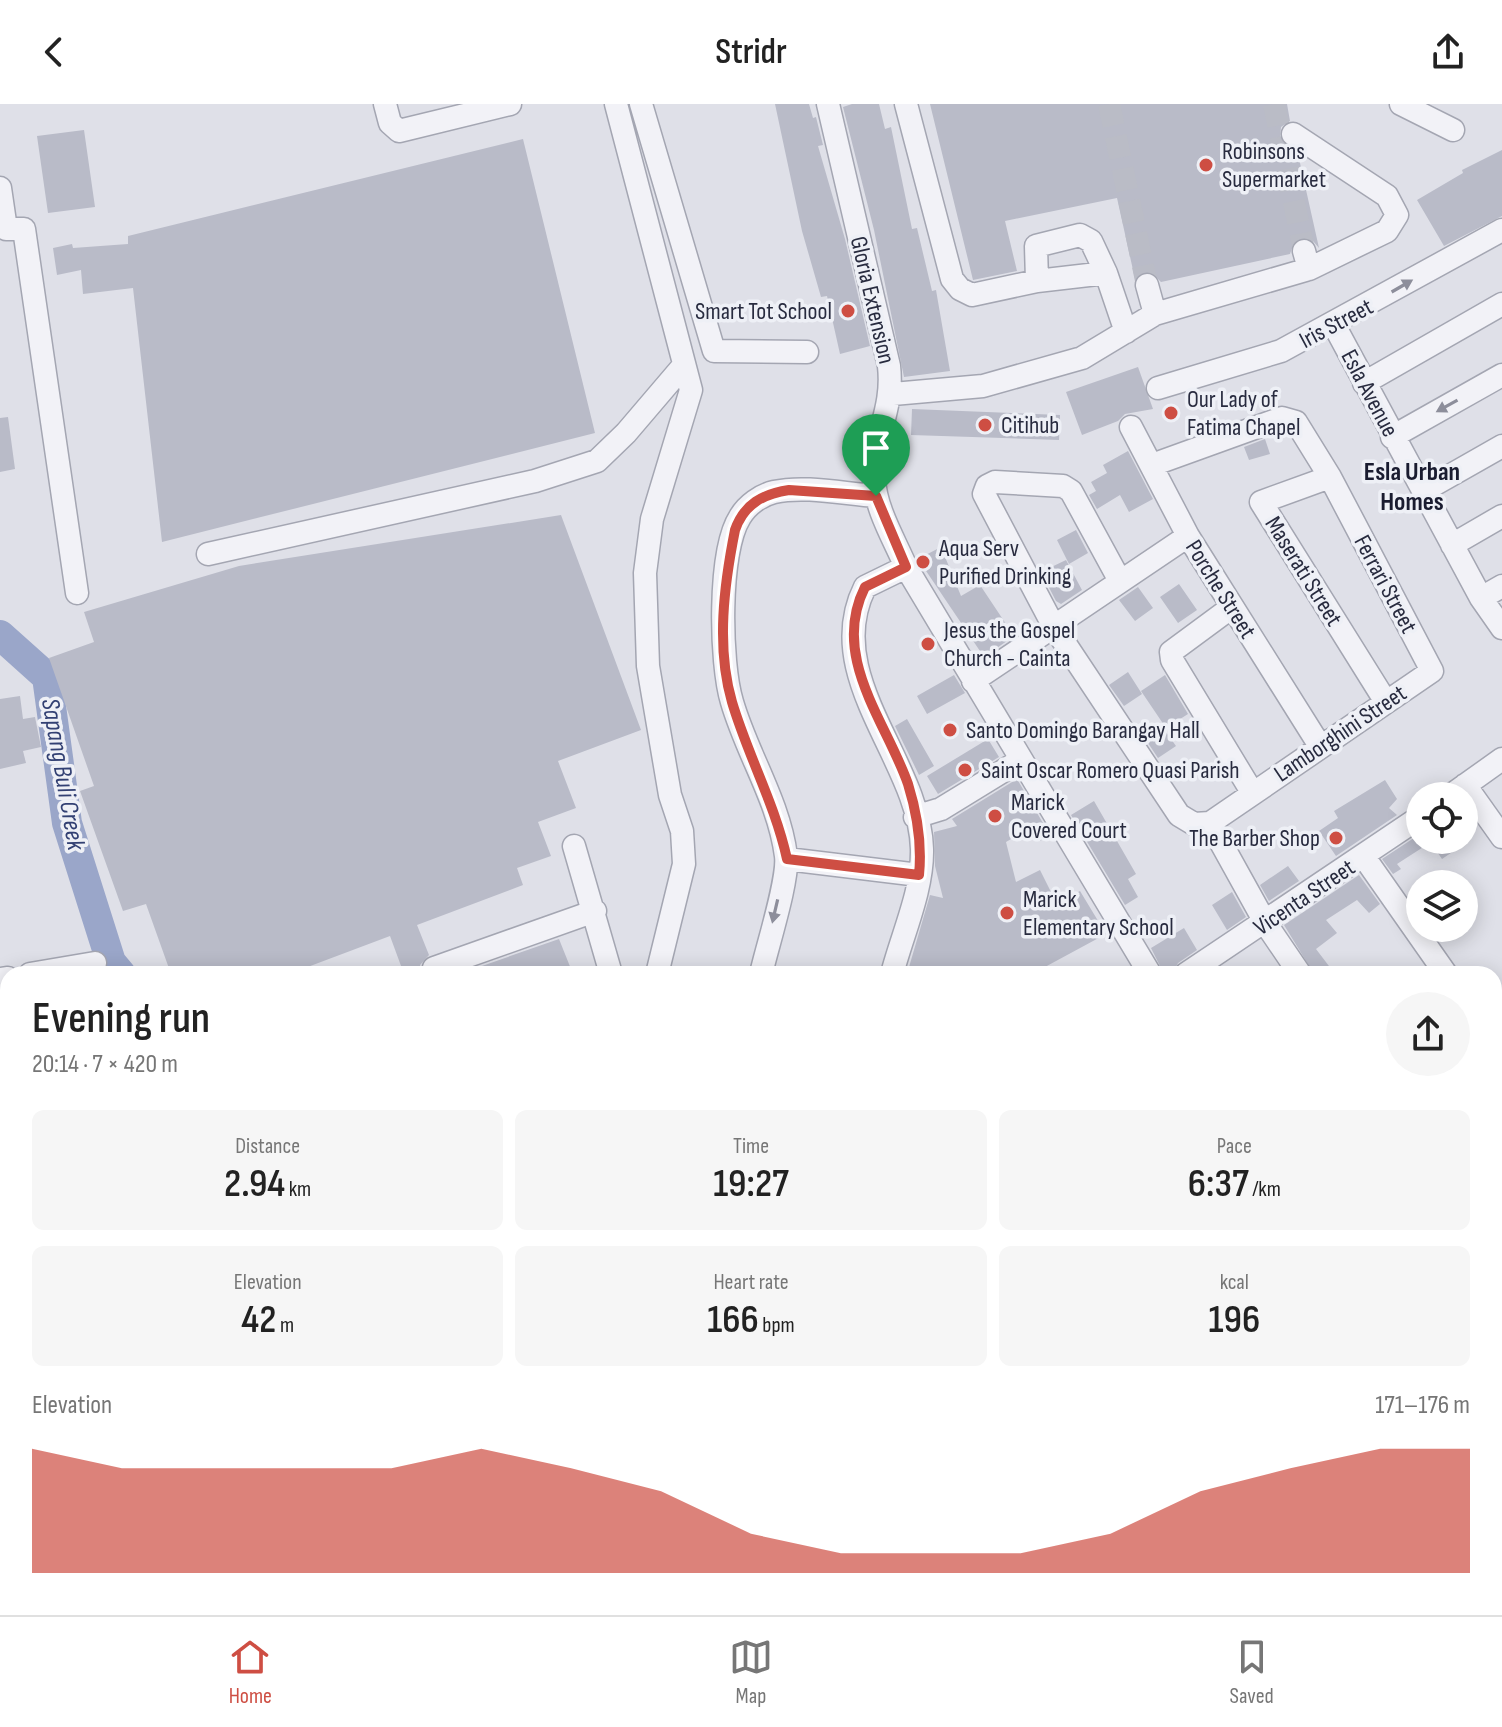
<!DOCTYPE html>
<html lang="en">
<head>
<meta charset="utf-8">
<style>
	body { margin:0; font-family:"Sofia Sans Condensed",sans-serif; background:#f6f6f6; color:#222; height:100vh; display:flex; flex-direction:column; font-size:30px; white-space:nowrap }
	* { box-sizing:border-box; margin:0 }
	p { font-size:26px; color:#767676 }
	.icon { flex:none; width:44px; height:44px; fill:none; stroke:currentColor; stroke-width:2; stroke-linecap:round; stroke-linejoin:round }
	.map { position:relative; flex:1; overflow:hidden }
	.drawer { position:absolute; left:0px; top:862px; width:1502px; height:650px; display:flex; flex-direction:column; background:#fff; border-radius:24px 24px 0 0; box-shadow:0 4px 20px #0003 }
	.drawer>* { flex:none }
	.fabs { position:absolute; left:1406px; top:678px; display:grid; gap:16px }
	.fabs a { display:grid; place-items:center; width:72px; height:72px; border-radius:50%; background:#fff; box-shadow:0 4px 20px #0003; font-size:40px }
	.pin { position:absolute; display:grid; place-items:center; width:68px; height:68px; color:#fff; margin:-82px -34px; border-radius:50% 50% 50% 0; rotate:-45deg; box-shadow:0 0 8px #0007 }
	.pin .icon { rotate:45deg }
	.round { display:grid; place-items:center; flex:none; width:84px; height:84px; border-radius:42px; background:#f6f6f6 }
	.headline { display:flex; align-items:center; justify-content:space-between; height:136px; padding:0 32px }
	h1 { font-size:44px; font-weight:600; line-height:60px }
	.figures { display:grid; grid-template-columns:repeat(3,1fr); gap:12px; height:136px; padding:8px 32px }
	.figures div { display:grid; align-content:center; border-radius:12px; background:#f6f6f6; text-align:center }
	.figures b { font-size:40px; font-weight:600 }
	.figures small { font-size:22px; font-weight:400 }
	.figures p { font-size:22px }
	.chart { height:224px; padding:16px 32px }
	.chart p { display:flex; justify-content:space-between }
	.chart svg { width:100%; height:144px; margin-top:8px; fill:#ce4e43; opacity:.7 }
	header { display:flex; justify-content:space-between; align-items:center; height:104px; padding:0 32px; background:#fff; font-size:36px; font-weight:600 }
	.tab-bar { display:flex; justify-content:space-around; align-items:center; height:112px; border-top:2px solid #e0e0e0; background:#fff; font-size:22px; color:#767676 }
	.tab-bar a { display:grid; justify-items:center; gap:4px }
	.tab-bar .selected { color:#ce4e43 }
	.map>svg:first-child { display:block }
	.lines { fill:none; stroke-linecap:round; stroke-linejoin:round }
	.river { stroke:#9aa6c9; stroke-width:30 }
	.building { fill:#b9bbc8 }
	.minor-tunnel { stroke:#babcc6; stroke-width:22; stroke-dasharray:22 11; stroke-linecap:butt }
	.minor-casing { stroke:#a4a6b2; stroke-width:25 }
	.minor { stroke:#f2f2f7; stroke-width:22 }
	.oneway { fill:#8d8e9b }
	.route-casing { stroke:#fff; stroke-width:16 }
	.route { stroke:#ce4e43; stroke-width:10 }
	.poi-dot { fill:#ce4e43; stroke:#eef0f6; stroke-width:3 }
	.labels { text-anchor:middle; stroke-width:7; stroke-linejoin:round; paint-order:stroke }
	.poi-label { font-size:24px; fill:#282b3f; stroke:#eef0f6; text-anchor:start }
	.street-label { font-size:24px; fill:#282b3f; stroke:#eef0f6 }
	.neighbourhood-label { font-size:26px; font-weight:bold; fill:#1a1c30; stroke:#eef0f6 }
	.water-label { font-size:26px; font-style:italic; fill:#324073; stroke:#eef0f6 }
</style>
</head>
<body>
<header><svg class="icon" aria-label="back" viewBox="0 0 24 24"><path d="M15 5l-7 7 7 7"/></svg>Stridr<svg class="icon" aria-label="share" viewBox="0 0 24 24"><path d="M12 15V3M7 8l5-5 5 5M5 13v7h14v-7"/></svg></header>
<div class="map">
<svg width="1502" height="1511" viewBox="0 0 1502 1511">
	<rect width="100%" height="100%" fill="#dfe0e8"/>
	<g class="lines">
		<!-- river -->
		<path class="river" d="M0 531 47 573 67 719 111 858 121 870
			M599 1504 607 1511"/>
	</g>
	<!-- building -->
	<path class="building" d="M775 0H809L813 14 816 13 823 41 818 42 845 135 870 242 840 250 827 192 821 193 802 127Z
		M852 0H879L885 25 891 23 912 125 917 124 932 187 936 186 950 267 904 273 874 126 843 3Z
		M930 0H1287L1290 17 1281 23 1280 36 1298 50 1319 144 1313 137 1301 133 1294 138 1290 150 1161 178 1150 167 1143 168 1135 175 1117 94 1005 117 1017 167 973 176Z
		M84 26 95 103 48 109 37 32Z
		M523 35 595 329 162 438 133 184 83 190 81 166 57 171 53 144 72 140 73 144 128 140V132Z
		M1502 46V112L1444 142 1417 96 1463 69 1462 66Z
		M1138 263 1153 305 1125 310 1118 317 1082 331 1066 288Z
		M912 305 1060 311 1059 336 911 331Z
		M8 313 15 365 0 368V314Z
		M1265 335 1270 350 1249 356 1244 343Z
		M1128 347 1153 395 1129 408 1120 391 1097 405 1089 391 1096 387 1091 378 1107 369 1103 361Z
		M561 411 641 626 558 657 576 704 538 718 551 752 517 764 523 781 417 821 429 851 420 861 422 870H404L390 832 289 870H171L146 800 123 807 80 687 94 682 49 554 94 538 84 508 239 462Z
		M1076 426 1088 449 1069 460 1057 436Z
		M941 443 961 492 980 481 1014 532 984 553 918 455Z
		M1066 456 1082 486 1061 500 1056 497 1041 468Z
		M1179 480 1197 506 1178 519 1160 493Z
		M1138 483 1153 504 1135 517 1119 496Z
		M1128 568 1142 590 1124 602 1109 581Z
		M954 571 965 589 927 610 917 592Z
		M1165 571 1188 610 1166 624 1141 587Z
		M20 592 23 615 35 613 41 643 23 647 26 659 0 665V595Z
		M907 615 934 662 919 671 895 622Z
		M1161 621 1176 642 1158 654 1144 633Z
		M988 635 999 653 938 690 927 672Z
		M1017 675 1050 731 1040 737 1032 723 1006 738 1016 778 1040 766 1057 800 1080 787 1106 830 1032 870H907L930 791 943 794 935 762 934 728 957 722 952 715Z
		M1385 676 1397 695 1389 704 1397 711 1336 752 1319 727 1338 714 1334 707Z
		M1094 697 1136 770 1128 775 1138 793 1125 801 1071 711Z
		M1420 730V736L1428 740 1397 760 1401 765 1393 770 1382 755Z
		M1429 736H1470L1442 755Z
		M1288 762 1299 777 1269 797 1260 781Z
		M1359 771 1380 800 1369 809 1357 796 1326 816 1337 829 1316 845 1335 870H1314L1284 821Z
		M1232 788 1246 813 1227 826 1212 801Z
		M1184 824 1197 846 1178 859 1172 870H1164L1151 844Z
		M559 835 573 870H459Z"/>
	<g class="lines">
		<!-- minor-tunnel -->
		<path class="minor-tunnel" d="M1109 0 1147 181
			M1274 0 1304 147"/>
		<!-- minor casing -->
		<g class="minor-casing">
			<path id="minor" d="M385 0 390 19 399 27 510 0
				M616 0 691 286 652 415 645 469 648 562 670 691 682 727 684 760 657 870
				M641 0 714 247 807 248
				M828 0 889 262C894 306 873 332 874 374 875 404 894 435 906 463L1150 870
				M906 0 952 175 960 185 972 191 1037 177 1106 169 1126 228
				M1401 0 1453 26
				M1293 30 1387 92 1397 111 1387 127 1309 165
				M0 84 6 125H24L77 489
				M1037 177 1036 142 1080 131 1091 137 1106 169
				M1147 181 1155 210
				M1334 221 1481 494 1502 524
				M1364 279 1502 200
				M1158 284 1281 247 1502 126
				M893 290 983 282 1082 254 1155 210 1309 165 1304 147
				M1131 323 1188 432 1320 642
				M1392 333 1502 271
				M1152 361 1282 314 1296 318 1330 373 1432 567 1210 719
				M1330 373 1261 398 1386 598
				M1423 387 1502 342
				M1452 441 1502 412
				M208 450 535 377 597 357 626 329 684 261
				M1120 477 1071 387 1063 382 995 378 987 382 984 390 1054 523 1179 711 1194 720 1210 719
				M1481 494 1502 482
				M1232 503 1171 548 1172 556 1252 688
				M973 577 1188 432
				M1465 681 1502 733
				M1450 692 1502 655
				M915 713 941 705 1021 656
				M1210 719 1266 820 1300 870
				M574 742 611 870
				M1364 753 1446 870
				M787 755 919 771
				M434 864 595 807
				M30 870 95 859
				M761 870C767 843 789 775 786 752 779 697 747 650 732 598 720 559 718 447 740 413 747 401 761 391 774 388 805 381 845 390 876 392
				M892 870C902 831 923 786 922 745 920 657 820 573 865 483L906 463
				M1186 870 1420 713
				M0 875 8 874
				M1494 939 1502 951
				M1494 1085 1502 1079
				M0 1108 8 1107
				M0 1243 8 1242
				M91 1504 92 1511
				M216 1504 218 1511
				M330 1504 332 1511
				M446 1504 447 1511
				M567 1504 570 1511
				M736 1504 742 1511
				M1397 1504 1404 1511
				M806 1511 825 1504
				M1078 1511 1091 1504
				M1316 1511 1329 1504"/>
		</g>
		<!-- minor -->
		<use href="#minor" class="minor"/>
	</g>
	<!-- one-way arrows -->
	<defs><path id="oneway-solid" d="M-6-.8H1V-3.2L6.5 0L1 3.2V.8H-6Z" transform="scale(2)"/></defs>
	<g class="oneway">
		<use href="#oneway-solid" transform="translate(1402 182) rotate(-30)"/>
		<use href="#oneway-solid" transform="translate(1447 302) rotate(151)"/>
		<use href="#oneway-solid" transform="translate(775 807) rotate(103)"/>
	</g>
	<g class="lines">
		<!-- route casing -->
		<g class="route-casing">
			<path id="route" d="M789 386 876 392 906 463 865 483C830 553 886 617 908 680 917 709 922 741 919 771L787 755C775 700 748 652 732 598 716 543 724 481 735 426 744 400 763 390 789 386Z"/>
		</g>
		<!-- route -->
		<use href="#route" class="route"/>
	</g>
	<!-- markers -->
	<g class="poi-dot">
		<circle cx="1206" cy="61" r="8"/>
		<circle cx="848" cy="207" r="8"/>
		<circle cx="1171" cy="309" r="8"/>
		<circle cx="985" cy="321" r="8"/>
		<circle cx="923" cy="458" r="8"/>
		<circle cx="928" cy="540" r="8"/>
		<circle cx="950" cy="626" r="8"/>
		<circle cx="965" cy="666" r="8"/>
		<circle cx="995" cy="712" r="8"/>
		<circle cx="1336" cy="734" r="8"/>
		<circle cx="1007" cy="809" r="8"/>
	</g>
	<g class="labels">
		<!-- poi labels -->
		<g class="poi-label">
			<text x="1222" y="55">Robinsons<tspan x="1222" dy="28">Supermarket</tspan></text>
			<text x="832" y="215" text-anchor="end">Smart Tot School</text>
			<text x="1187" y="303">Our Lady of<tspan x="1187" dy="28">Fatima Chapel</tspan></text>
			<text x="1001" y="329">Citihub</text>
			<text x="939" y="452">Aqua Serv<tspan x="939" dy="28">Purified Drinking</tspan></text>
			<text x="944" y="534">Jesus the Gospel<tspan x="944" dy="28">Church - Cainta</tspan></text>
			<text x="966" y="634">Santo Domingo Barangay Hall</text>
			<text x="981" y="674">Saint Oscar Romero Quasi Parish</text>
			<text x="1011" y="706">Marick<tspan x="1011" dy="28">Covered Court</tspan></text>
			<text x="1320" y="742" text-anchor="end">The Barber Shop</text>
			<text x="1023" y="803">Marick<tspan x="1023" dy="28">Elementary School</tspan></text>
		</g>
		<!-- street labels -->
		<g class="street-label">
			<text transform="translate(873 196) rotate(77)" y="8">Gloria Extension</text>
			<text transform="translate(1336 219) rotate(-28)" y="8">Iris Street</text>
			<text transform="translate(1370 289) rotate(62)" y="8">Esla Avenue</text>
			<text transform="translate(1304 467) rotate(58)" y="8">Maserati Street</text>
			<text transform="translate(1386 480) rotate(62)" y="8">Ferrari Street</text>
			<text transform="translate(1221 485) rotate(58)" y="8">Porche Street</text>
			<text transform="translate(1340 629) rotate(-34)" y="8">Lamborghini Street</text>
			<text transform="translate(1304 793) rotate(-34)" y="8">Vicenta Street</text>
		</g>
		<!-- neighbourhood labels -->
		<g class="neighbourhood-label">
			<text x="1412" y="376">Esla Urban<tspan x="1412" dy="30">Homes</tspan></text>
		</g>
		<!-- water labels -->
		<g class="water-label">
			<text transform="translate(64 670) rotate(80)" y="9">Sapang Buli Creek</text>
		</g>
	</g>
</svg>
<div class="fabs">
<a><svg class="icon" aria-label="locate" viewBox="0 0 24 24"><circle cx="12" cy="12" r="6"/><path d="M12 2v4M12 18v4M2 12h4M18 12h4"/></svg></a>
<a><svg class="icon" aria-label="layers" viewBox="0 0 24 24"><path d="M12 4l9 5-9 5-9-5zM3 14l9 5 9-5"/></svg></a>
</div>
<div class="pin" style="left:876px;top:392px;background:#1e9e55"><svg class="icon" aria-label="arrive" viewBox="0 0 24 24"><path d="M6 21V4h12l-3 4 3 4H6"/></svg></div>
<section class="drawer">
<div class="headline"><div><h1>Evening run</h1><p>20:14 · 7 × 420 m</p></div><a class="round"><svg class="icon" aria-label="share" viewBox="0 0 24 24"><path d="M12 15V3M7 8l5-5 5 5M5 13v7h14v-7"/></svg></a></div>
<div class="figures">
<div><p>Distance</p><b>2.94<small> km</small></b></div>
<div><p>Time</p><b>19:27</b></div>
<div><p>Pace</p><b>6:37<small> /km</small></b></div>
</div>
<div class="figures">
<div><p>Elevation</p><b>42<small> m</small></b></div>
<div><p>Heart rate</p><b>166<small> bpm</small></b></div>
<div><p>kcal</p><b>196</b></div>
</div>
<div class="chart"><p><span>Elevation</span>171–176 m</p>
<svg viewBox="0 0 160 44" preserveAspectRatio="none"><path d="M0 44V6L10 12L20 12L30 12L40 12L50 6L60 12L70 19L80 32L90 38L100 38L110 38L120 32L130 19L140 12L150 6L160 6V44z"/></svg>
</div>
</section>
</div>
<nav class="tab-bar">
<a class="selected"><svg class="icon" aria-label="home" viewBox="0 0 24 24"><path d="M3 11l9-7 9 7M6 9v11h12V9"/></svg>Home</a>
<a><svg class="icon" aria-label="map" viewBox="0 0 24 24"><path d="M3 6l6-2 6 2 6-2v14l-6 2-6-2-6 2zM9 4v14M15 6v14"/></svg>Map</a>
<a><svg class="icon" aria-label="saved" viewBox="0 0 24 24"><path d="M7 4h10v16l-5-4-5 4z"/></svg>Saved</a>
</nav>
</body>
</html>
